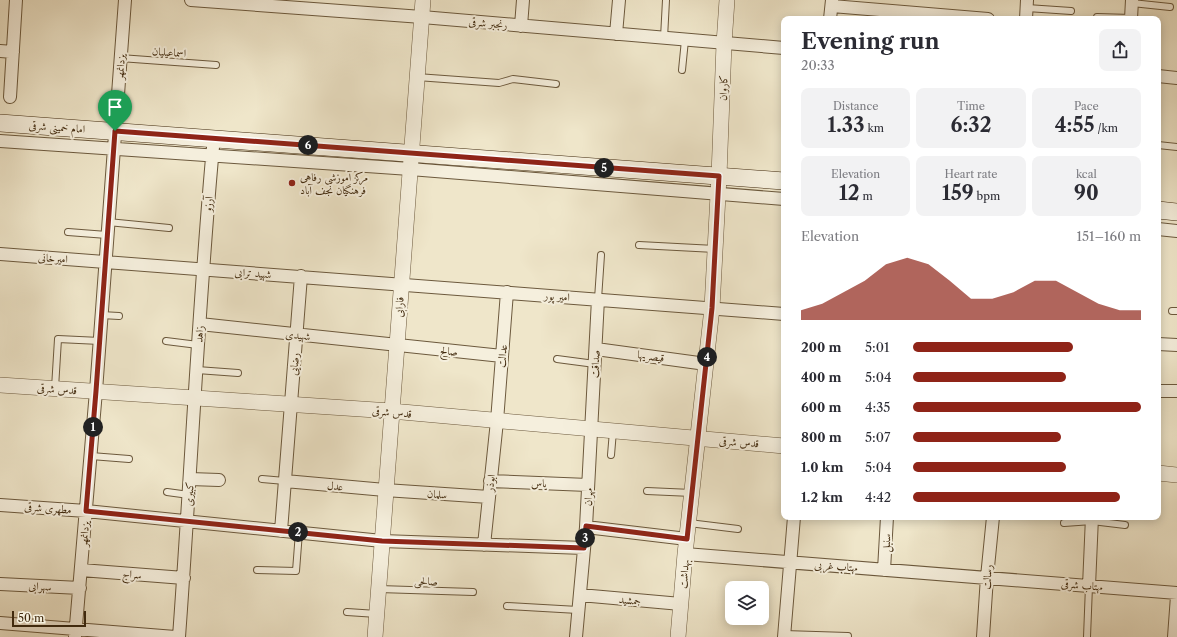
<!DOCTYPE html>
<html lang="en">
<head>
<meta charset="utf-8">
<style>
	body { margin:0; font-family:"Libre Caslon Text",Amiri,serif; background:#f2f2f3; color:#2b2b33; height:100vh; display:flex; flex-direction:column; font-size:15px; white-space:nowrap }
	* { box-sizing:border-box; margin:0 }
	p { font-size:13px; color:#7c7c81 }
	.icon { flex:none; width:22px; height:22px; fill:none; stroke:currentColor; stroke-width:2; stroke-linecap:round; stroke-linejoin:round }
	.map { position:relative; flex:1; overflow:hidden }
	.side { position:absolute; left:781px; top:16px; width:380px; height:504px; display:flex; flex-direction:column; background:#fff; border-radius:8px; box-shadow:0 2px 10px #0003 }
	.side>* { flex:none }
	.buttons { position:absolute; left:725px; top:581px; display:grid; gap:8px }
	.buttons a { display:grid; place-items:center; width:44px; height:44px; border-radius:8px; background:#fff; box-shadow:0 2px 10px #0003; font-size:20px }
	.scale { position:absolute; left:12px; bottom:10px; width:74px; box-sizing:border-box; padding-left:4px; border:2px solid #412a0e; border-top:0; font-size:11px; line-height:14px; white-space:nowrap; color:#412a0e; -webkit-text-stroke:3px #f5efdd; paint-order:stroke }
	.pin { position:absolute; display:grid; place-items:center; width:34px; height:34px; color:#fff; margin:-41px -17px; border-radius:50% 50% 50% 0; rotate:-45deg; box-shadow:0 0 4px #0007 }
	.pin .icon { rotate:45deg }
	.km { position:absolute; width:20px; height:20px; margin:-10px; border-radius:50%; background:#222; color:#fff; font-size:11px; line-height:20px; text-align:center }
	.round { display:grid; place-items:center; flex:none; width:42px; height:42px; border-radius:8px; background:#f2f2f3 }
	.head { display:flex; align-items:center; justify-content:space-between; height:68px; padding:0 20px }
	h1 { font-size:22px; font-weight:700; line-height:30px }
	.metrics { display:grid; grid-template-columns:repeat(3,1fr); gap:6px; height:68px; padding:4px 20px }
	.metrics div { display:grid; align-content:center; border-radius:8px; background:#f2f2f3; text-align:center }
	.metrics b { font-size:20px; font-weight:700 }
	.metrics small { font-size:11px; font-weight:400 }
	.metrics p { font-size:11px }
	.chart { height:112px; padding:8px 20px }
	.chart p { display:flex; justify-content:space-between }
	.chart svg { width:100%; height:72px; margin-top:4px; fill:#8f2418; opacity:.7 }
	ul { padding:0 20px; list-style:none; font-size:13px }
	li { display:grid; grid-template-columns:64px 48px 1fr; align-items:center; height:30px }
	li i { height:10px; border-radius:5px; background:#8f2418 }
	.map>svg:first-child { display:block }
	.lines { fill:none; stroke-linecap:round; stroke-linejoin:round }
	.service-casing { stroke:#6c593d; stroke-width:8 }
	.minor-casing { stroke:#6c593d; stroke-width:14 }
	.tertiary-casing { stroke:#6c593d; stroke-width:16 }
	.secondary-casing { stroke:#412a0e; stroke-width:18 }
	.service { stroke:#f5efdd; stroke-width:6 }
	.minor { stroke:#f5efdd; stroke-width:12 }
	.tertiary { stroke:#f5efdd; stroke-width:15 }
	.secondary { stroke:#f5efdd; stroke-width:17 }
	.route-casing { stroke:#fff; stroke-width:8 }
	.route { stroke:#8f2418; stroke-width:5 }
	.poi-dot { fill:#8f2418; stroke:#f5efdd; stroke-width:1.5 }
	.labels { text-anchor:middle; stroke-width:4; stroke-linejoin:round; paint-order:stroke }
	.street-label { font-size:11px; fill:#412a0e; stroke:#f5efdd }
	.poi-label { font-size:11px; fill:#412a0e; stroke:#f5efdd; text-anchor:start }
</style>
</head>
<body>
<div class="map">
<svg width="1177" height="637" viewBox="0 0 1177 637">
	<rect width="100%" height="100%" fill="#efe6ca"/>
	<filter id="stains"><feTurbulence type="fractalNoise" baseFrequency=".005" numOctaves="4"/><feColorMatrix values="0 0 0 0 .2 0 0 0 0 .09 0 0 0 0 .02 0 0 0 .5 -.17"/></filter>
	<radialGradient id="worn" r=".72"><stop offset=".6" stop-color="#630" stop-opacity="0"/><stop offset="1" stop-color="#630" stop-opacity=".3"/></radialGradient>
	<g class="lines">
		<!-- service casing -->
		<g class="service-casing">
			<path id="service" d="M1132 3 1170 7
				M1027 8 1071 11
				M1097 17 1131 18
				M664 38 666 0
				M120 58 216 65
				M682 70 685 40
				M417 77 499 83 513 79 556 84
				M1158 145 1177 147
				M108 222 169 228
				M68 232 107 235
				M639 245 715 249
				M598 299 601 255
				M1172 311H1177
				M101 315 119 316
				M166 341 198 345
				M557 359 595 364
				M197 370 238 373
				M55 388 58 339 100 341
				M611 455 613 431
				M91 456 129 459
				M262 479 285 481
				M647 491 692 493
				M167 492 189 495
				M689 523 738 529
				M1064 523 1092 521 1125 525
				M257 570 296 571 299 532
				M379 589 473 592
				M507 606 578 610
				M347 612 377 614
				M784 634 848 636
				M1087 637 1089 586"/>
		</g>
		<!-- minor casing -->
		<g class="minor-casing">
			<path id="minor" d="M191 0 422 17 784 48
				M832 6 988 19
				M830 19 832 0
				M1026 19 1027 0
				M1131 19 1132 0
				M521 26 523 0
				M616 34 619 0
				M0 51 13 52
				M1158 76 1177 78
				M10 97 16 0
				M0 141 410 169 784 199
				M1158 229 1177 231
				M0 254 784 314
				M200 324 502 356
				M1158 344 1177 345
				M596 349 706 364
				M1158 391H1177
				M190 479 219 480
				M285 481 385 490 489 497
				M490 481 588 485
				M0 505 86 511 382 541 584 548
				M586 527 687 539
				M281 531 301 276
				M484 545 497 421 507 292
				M685 554 1177 593
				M81 570 184 578
				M884 570 887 517
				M0 584 80 588
				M1089 586 1092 517
				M580 595 681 604
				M0 623 175 637
				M75 637 96 391 125 0
				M179 637C191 474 198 310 213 147
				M576 637 586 527 598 299
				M784 637 794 517
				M983 637 987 577 993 517
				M1174 637 1177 596"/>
		</g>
		<!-- tertiary casing -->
		<g class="tertiary-casing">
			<path id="tertiary" d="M0 385 391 411 784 446
				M1158 473 1177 475
				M375 637 423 0
				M678 637 685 554 712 308 719 176 724 44 727 0"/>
		</g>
		<!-- secondary casing -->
		<g class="secondary-casing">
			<path id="secondary" d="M0 123 784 181
				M1158 210 1177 212"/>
		</g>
		<!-- service -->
		<use href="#service" class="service"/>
		<!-- minor -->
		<use href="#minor" class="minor"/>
		<!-- tertiary -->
		<use href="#tertiary" class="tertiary"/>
		<!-- secondary -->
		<use href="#secondary" class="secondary"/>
	</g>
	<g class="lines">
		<!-- route casing -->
		<g class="route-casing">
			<path id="route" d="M115 131 719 176 712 308 687 539 586 526 584 548 382 541 86 511 96 391Z"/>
		</g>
		<!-- route -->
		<use href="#route" class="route"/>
	</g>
	<!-- markers -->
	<circle class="poi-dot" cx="292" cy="183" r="4"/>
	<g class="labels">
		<!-- street labels -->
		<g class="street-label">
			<text transform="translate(488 23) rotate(5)" y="4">رنجبر شرقی</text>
			<text transform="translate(169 52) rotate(4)" y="4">اسماعیلیان</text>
			<text transform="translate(120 67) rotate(-86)" y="4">یزدانمهر</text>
			<text transform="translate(723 88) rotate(-88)" y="4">کاروان</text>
			<text transform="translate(57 127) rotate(4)" y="4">امام خمینی شرقی</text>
			<text transform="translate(208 204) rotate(-85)" y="4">آرزو</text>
			<text transform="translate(53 258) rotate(4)" y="4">امیرخانی</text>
			<text transform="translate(253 273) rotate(4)" y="4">شهید ترابی</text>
			<text transform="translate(557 296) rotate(4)" y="4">امیر پور</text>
			<text transform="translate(399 307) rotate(-86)" y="4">فارابی</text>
			<text transform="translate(199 334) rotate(-86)" y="4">زاهد</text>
			<text transform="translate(298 335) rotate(6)" y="4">شهیدی</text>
			<text transform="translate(449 351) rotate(6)" y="4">صالح</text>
			<text transform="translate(502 356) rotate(-85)" y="4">عدالت</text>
			<text transform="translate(651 356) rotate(8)" y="4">قیصریها</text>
			<text transform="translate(294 364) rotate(-85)" y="4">رضایی</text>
			<text transform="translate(595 364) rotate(-87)" y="4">صداقت</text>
			<text transform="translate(57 389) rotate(4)" y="4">قدس شرقی</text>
			<text transform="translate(392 412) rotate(5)" y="4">قدس شرقی</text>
			<text transform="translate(739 442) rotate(4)" y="4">قدس شرقی</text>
			<text transform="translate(490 483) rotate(-84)" y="4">ابوذر</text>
			<text transform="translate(539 483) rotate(2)" y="4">یاس</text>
			<text transform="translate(335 486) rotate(5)" y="4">عدل</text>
			<text transform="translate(189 494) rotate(-87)" y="4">کبیری</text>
			<text transform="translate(437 494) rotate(4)" y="4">سلمان</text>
			<text transform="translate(588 497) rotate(-87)" y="4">مهران</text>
			<text transform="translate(48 508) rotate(4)" y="4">مطهری شرقی</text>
			<text transform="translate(84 534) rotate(-85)" y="4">یزدانمهر</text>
			<text transform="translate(886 543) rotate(-87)" y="4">سنبل</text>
			<text transform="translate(836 566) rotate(4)" y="4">مهتاب غربی</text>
			<text transform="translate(132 574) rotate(5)" y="4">سراج</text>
			<text transform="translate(684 574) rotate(-85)" y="4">بهداشت</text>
			<text transform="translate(987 577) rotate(-85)" y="4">رسالت</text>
			<text transform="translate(426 581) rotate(2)" y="4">صالحی</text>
			<text transform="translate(1082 585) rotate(5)" y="4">مهتاب شرقی</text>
			<text transform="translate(40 586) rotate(3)" y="4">سهرابی</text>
			<text transform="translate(630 600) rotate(5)" y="4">جمشید</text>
		</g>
		<!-- poi labels -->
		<g class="poi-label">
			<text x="300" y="181">مرکز آموزشی رفاهی<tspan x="300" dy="13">فرهنگیان نجف آباد</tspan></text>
		</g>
	</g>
	<rect width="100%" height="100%" filter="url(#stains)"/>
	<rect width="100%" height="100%" fill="url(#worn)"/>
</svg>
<div class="buttons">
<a><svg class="icon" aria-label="layers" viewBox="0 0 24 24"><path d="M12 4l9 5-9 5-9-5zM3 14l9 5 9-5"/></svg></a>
</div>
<div class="scale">50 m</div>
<div class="pin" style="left:115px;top:131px;background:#1e9e55"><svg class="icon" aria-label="arrive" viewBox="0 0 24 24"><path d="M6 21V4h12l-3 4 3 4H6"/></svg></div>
<b class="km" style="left:93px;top:427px">1</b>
<b class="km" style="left:298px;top:532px">2</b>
<b class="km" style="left:585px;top:538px">3</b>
<b class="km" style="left:707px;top:357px">4</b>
<b class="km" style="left:604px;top:168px">5</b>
<b class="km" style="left:308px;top:145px">6</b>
<section class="side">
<div class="head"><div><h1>Evening run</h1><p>20:33</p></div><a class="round"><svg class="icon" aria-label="share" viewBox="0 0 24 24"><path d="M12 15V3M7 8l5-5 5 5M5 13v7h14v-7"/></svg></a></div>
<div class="metrics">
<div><p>Distance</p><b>1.33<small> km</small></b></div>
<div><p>Time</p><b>6:32</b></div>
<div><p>Pace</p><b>4:55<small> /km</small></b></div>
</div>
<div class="metrics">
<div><p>Elevation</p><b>12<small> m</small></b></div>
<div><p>Heart rate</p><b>159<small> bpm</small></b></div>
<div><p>kcal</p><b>90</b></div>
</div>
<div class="chart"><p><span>Elevation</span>151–160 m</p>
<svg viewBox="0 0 160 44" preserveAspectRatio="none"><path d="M0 44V38L10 34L20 27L30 20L40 10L50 6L60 10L70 20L80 31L90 31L100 27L110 20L120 20L130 27L140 34L150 38L160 38V44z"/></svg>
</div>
<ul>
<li><b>200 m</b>5:01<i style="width:70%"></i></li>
<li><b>400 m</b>5:04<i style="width:67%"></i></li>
<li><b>600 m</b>4:35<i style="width:100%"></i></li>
<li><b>800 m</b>5:07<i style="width:65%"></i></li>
<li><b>1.0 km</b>5:04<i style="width:67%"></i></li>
<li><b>1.2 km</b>4:42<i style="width:91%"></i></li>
</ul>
</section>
</div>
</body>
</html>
